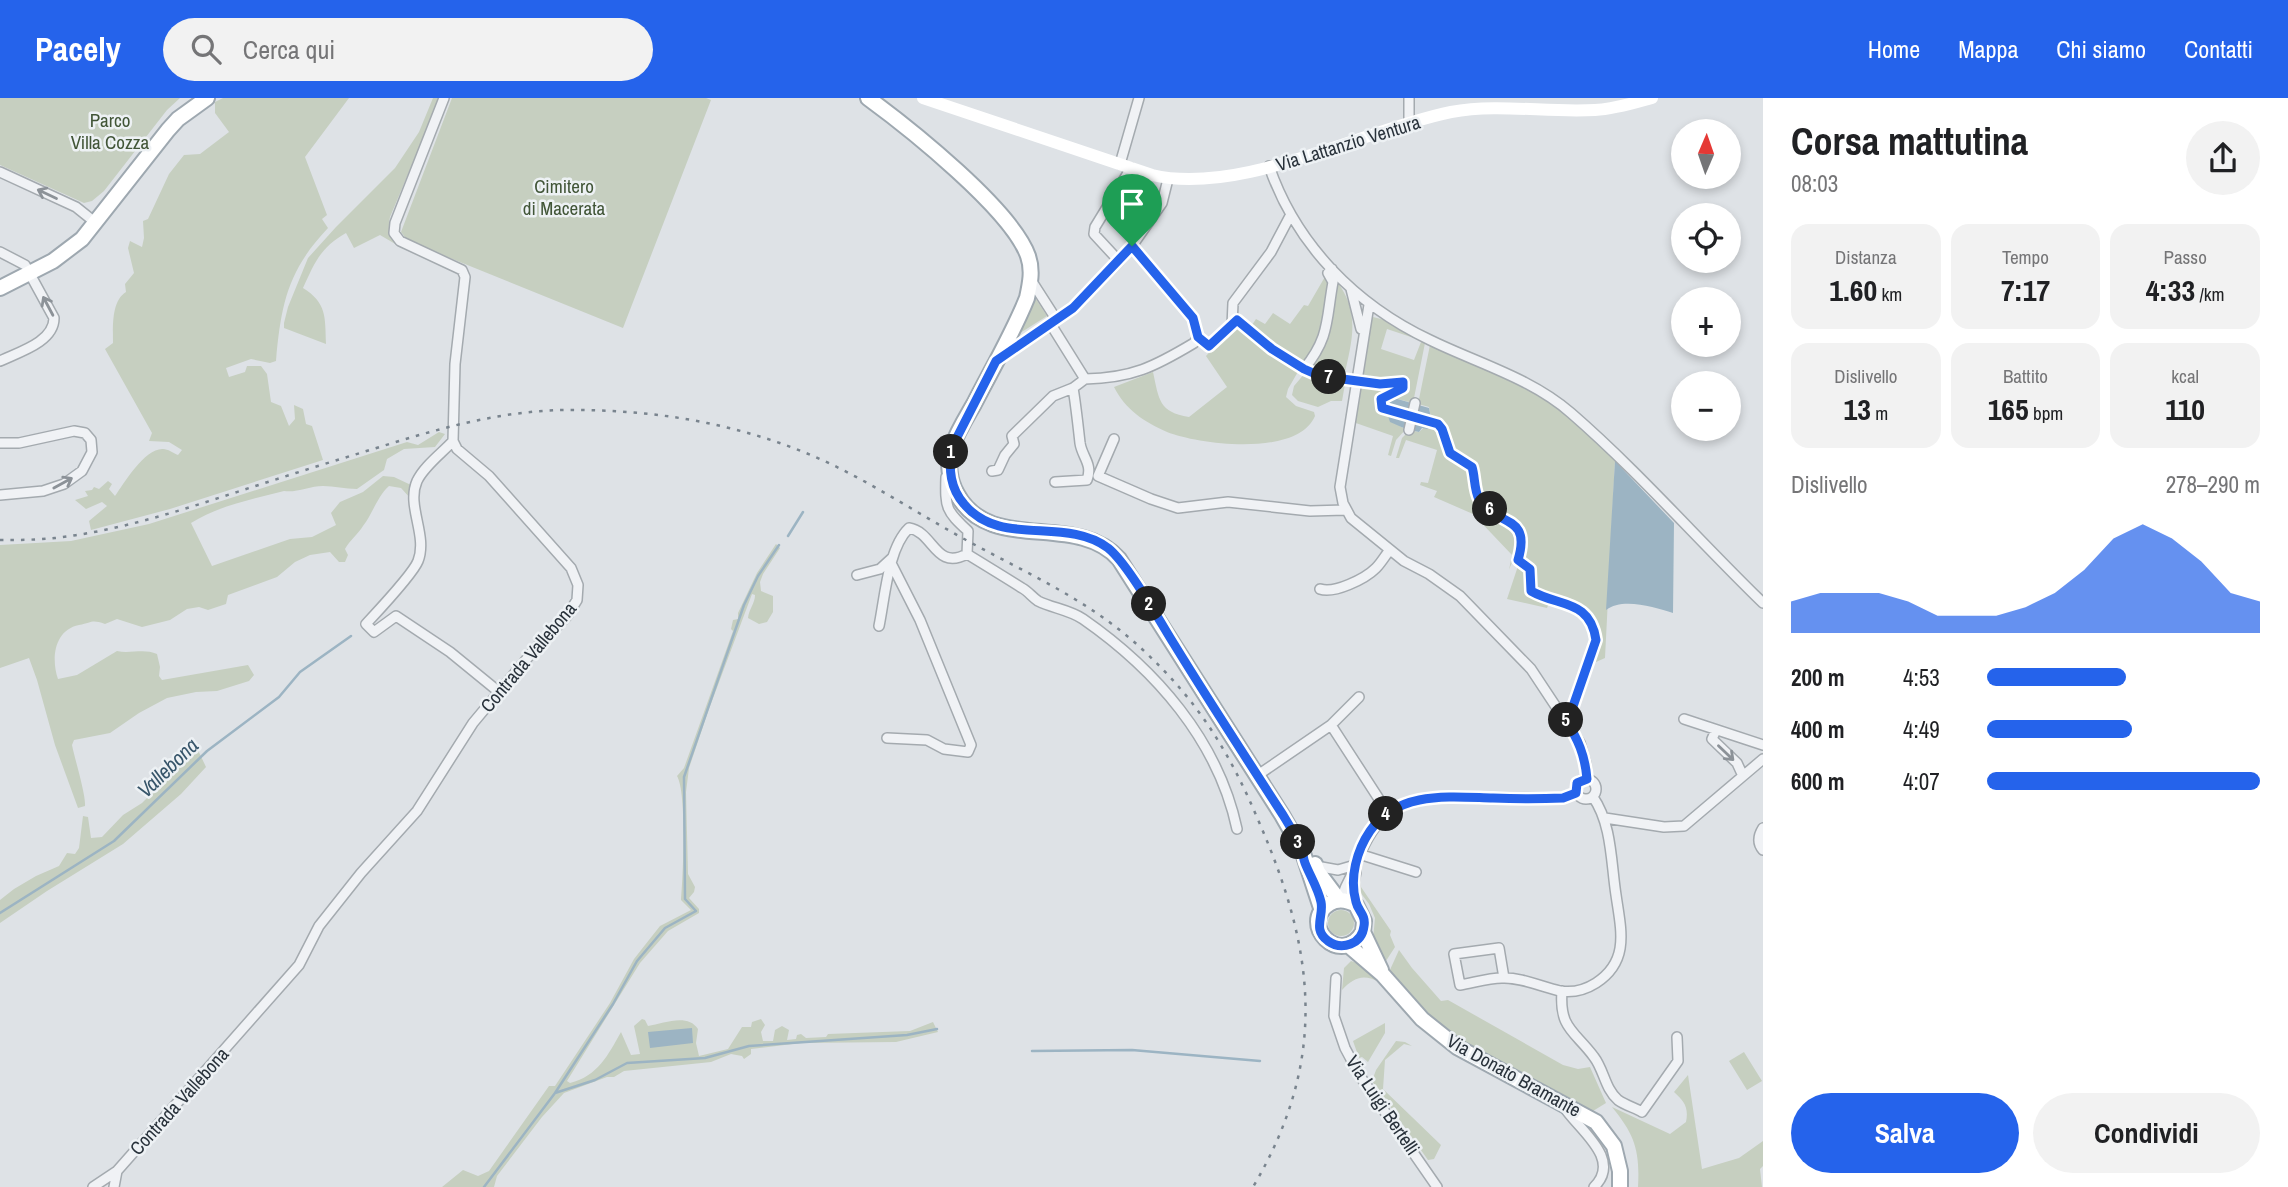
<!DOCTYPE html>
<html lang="it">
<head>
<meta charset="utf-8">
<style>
	body { margin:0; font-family:"Archivo Narrow",sans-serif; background:#f2f2f2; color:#202124; height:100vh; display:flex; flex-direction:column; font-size:26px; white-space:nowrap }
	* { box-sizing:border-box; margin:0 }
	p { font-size:23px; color:#757577 }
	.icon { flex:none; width:38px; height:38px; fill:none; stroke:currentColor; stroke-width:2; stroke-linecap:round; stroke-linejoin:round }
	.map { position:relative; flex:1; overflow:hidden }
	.side { display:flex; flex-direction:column; background:#fff; width:525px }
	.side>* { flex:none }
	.needle { width:46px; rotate:2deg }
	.tools { position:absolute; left:1671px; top:21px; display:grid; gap:14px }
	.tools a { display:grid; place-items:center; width:70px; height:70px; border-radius:50%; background:#fff; box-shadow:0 4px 10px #0003; font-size:35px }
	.pin { position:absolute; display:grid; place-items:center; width:60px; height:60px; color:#fff; margin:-72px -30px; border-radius:50% 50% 50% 0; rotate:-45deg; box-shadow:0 0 7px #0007 }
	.pin .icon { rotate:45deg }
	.km { position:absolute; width:35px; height:35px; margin:-18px; border-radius:50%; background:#222; color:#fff; font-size:19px; line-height:35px; text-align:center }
	.round { display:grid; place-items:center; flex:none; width:74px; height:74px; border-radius:37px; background:#f2f2f2 }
	.headline { display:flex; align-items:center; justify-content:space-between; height:119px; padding:0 28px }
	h1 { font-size:38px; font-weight:700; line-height:52px }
	.metrics { display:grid; grid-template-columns:repeat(3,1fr); gap:10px; height:119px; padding:7px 28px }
	.metrics div { display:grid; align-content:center; border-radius:18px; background:#f2f2f2; text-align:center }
	.metrics b { font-size:30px; font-weight:700 }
	.metrics small { font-size:19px; font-weight:400 }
	.metrics p { font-size:19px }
	.chart { height:196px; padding:14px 28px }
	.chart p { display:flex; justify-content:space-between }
	.chart svg { width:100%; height:126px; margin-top:7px; fill:#2563eb; opacity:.7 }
	.button { display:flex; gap:14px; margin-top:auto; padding:14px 28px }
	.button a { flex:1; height:80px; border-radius:42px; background:#2563eb; color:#fff; font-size:28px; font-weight:700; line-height:80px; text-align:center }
	.button a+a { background:#f2f2f2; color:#202124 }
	ul { padding:0 28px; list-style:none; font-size:23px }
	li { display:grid; grid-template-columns:112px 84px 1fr; align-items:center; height:52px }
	li i { height:18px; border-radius:9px; background:#2563eb }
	header { display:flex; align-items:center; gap:42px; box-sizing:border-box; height:98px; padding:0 35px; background:#2563eb; color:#fff }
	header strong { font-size:33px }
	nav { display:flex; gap:38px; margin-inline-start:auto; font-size:24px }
	.search { width:490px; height:63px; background:#f2f2f2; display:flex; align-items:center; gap:18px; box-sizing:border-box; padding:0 24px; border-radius:38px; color:#757577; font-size:26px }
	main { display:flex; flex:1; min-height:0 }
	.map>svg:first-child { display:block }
	.green { fill:#c6cfc0 }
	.water { fill:#9cb4c3 }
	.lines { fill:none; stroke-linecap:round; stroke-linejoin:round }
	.stream { stroke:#9cb4c3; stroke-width:2.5 }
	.street-casing { stroke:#a4aaaf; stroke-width:12 }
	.primary-casing { stroke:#9ea8b0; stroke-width:18 }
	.street { stroke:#f0f2f5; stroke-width:9 }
	.secondary { stroke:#fff; stroke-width:12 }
	.primary { stroke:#fff; stroke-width:14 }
	.rail { stroke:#79848e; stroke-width:2.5; stroke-dasharray:3.5 7; stroke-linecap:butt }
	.street-bridge-casing { stroke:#a4aaaf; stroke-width:12; stroke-linecap:butt }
	.street-bridge { stroke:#f0f2f5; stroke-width:9 }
	.oneway { stroke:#8c9298 }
	.route-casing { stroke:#fff; stroke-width:14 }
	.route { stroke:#2563eb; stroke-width:9 }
	.labels { text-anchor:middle; stroke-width:5; stroke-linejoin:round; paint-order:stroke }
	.park-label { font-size:19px; fill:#415537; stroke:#edf1f4 }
	.street-label { font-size:19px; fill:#29323b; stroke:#edf1f4 }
	.water-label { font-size:21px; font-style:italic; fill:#37556a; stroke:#edf1f4 }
</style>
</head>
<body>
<header>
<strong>Pacely</strong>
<div class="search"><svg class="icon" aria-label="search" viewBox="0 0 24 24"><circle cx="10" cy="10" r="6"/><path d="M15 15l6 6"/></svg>Cerca qui</div>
<nav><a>Home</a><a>Mappa</a><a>Chi siamo</a><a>Contatti</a></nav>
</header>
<main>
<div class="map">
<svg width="1763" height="1089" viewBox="0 0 1763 1089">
	<rect width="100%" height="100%" fill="#dee2e6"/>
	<!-- green -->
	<path class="green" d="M0 0H180L167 12 104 93 92 103 84 105 0 67Z
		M223 0H349L305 59 327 117 322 121 328 130C288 172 281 206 276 263L270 265 251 261 226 270 229 279 245 274 247 268H261L267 276 271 304 281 308 289 328 295 321 294 307 303 311 306 326 312 328 323 362 170 411 91 432 89 423 107 408 102 404 86 411 75 402 88 398 85 393 92 392 94 389 99 391 108 383 112 386 109 391 115 398C124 385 145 350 163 351 168 351 173 355 178 357L182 352 169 344 149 343 152 335 105 251 113 245C113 230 111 203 126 194L125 186 134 175 128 150 130 143 142 149 144 140 143 123 148 121 169 76 184 57 200 56 229 34 215 15V4Z
		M433 0H440L390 119C388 131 388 137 397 147L380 137 354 150 346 135C320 150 315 164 303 190 327 205 325 219 326 246L284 230V225L288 209 308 160 336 129 395 70 419 34Z
		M452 0H706L711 2 623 230 408 143 401 134Z
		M1326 177 1329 183 1322 238 1303 267 1273 250 1274 244 1250 230 1256 221 1265 226 1273 215 1290 226 1304 207 1308 208Z
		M1336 182C1361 215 1352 242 1344 279L1321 277 1306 270C1332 243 1330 218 1336 182Z
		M1034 198 1047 218 1017 237Z
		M1373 219 1385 222 1414 238V240L1387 231 1381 251 1414 262 1421 244 1425 245 1413 305 1394 300 1389 310 1382 306 1405 290 1359 279 1369 220Z
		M1235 226 1299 272 1288 291 1286 299 1296 308 1314 314 1315 318C1298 359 1200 347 1167 334 1144 324 1125 311 1114 289L1153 274C1159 302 1159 314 1189 319L1227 289 1206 258Z
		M1430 247 1522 287 1560 310 1615 363 1605 560 1596 564 1598 534 1587 510 1531 491 1534 482 1521 459 1528 441 1521 428 1510 418 1483 399 1476 372 1455 356 1431 320 1429 309 1418 306Z
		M1305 275 1320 283 1345 286 1342 303H1331L1318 309 1298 303 1292 297 1294 288Z
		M1359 285 1401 288C1389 292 1379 294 1375 308 1379 314 1383 313 1388 317 1395 322 1397 328 1406 331L1396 342 1391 358 1388 357 1393 338 1353 324Z
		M1429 325 1442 342 1449 363C1479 371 1463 386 1476 405 1486 420 1511 421 1517 441 1520 450 1512 463 1509 472L1512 457 1473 416 1434 399 1437 393 1420 387 1421 384 1428 385 1437 352 1406 342 1399 360H1396L1402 340 1410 332 1419 334Z
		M439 334 445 336 435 349 404 351 387 361 384 372 357 391C345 391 334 388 323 388 310 388 296 395 284 393 252 401 218 408 191 425L212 468 290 441 312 439 336 427 331 415 340 404 363 394 383 378 394 379 411 387V401L401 390 389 388C377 399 373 415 363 428 358 436 350 442 345 451L348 457 345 464H339L330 454 310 457 295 464 277 479 228 497 226 506 208 512 199 509 187 511 170 522 142 529 117 521 105 526C91 521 92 525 79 527 54 532 51 561 58 581L77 577 117 553C130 556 144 550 157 556L160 569 159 578 162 582 248 567 254 577 249 583 217 593 196 594 167 600 139 615 110 635 74 642 72 647C75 662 86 697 85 708L78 710 55 647 37 582 29 560 0 570V447L71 443 149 426 407 344 418 347Z
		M776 446 780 450 763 476 760 484 761 493 773 498V514L767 524 759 526 748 520C749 511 755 505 755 497L752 496 709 611 689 670 686 694 688 776 695 789 694 794 689 800 699 811V815L668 833 640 865 567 983 570 985C598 978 608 957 621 934L631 957 640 956 634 928 642 921 645 922 648 928C664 925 688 915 698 931L696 945 699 958 728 951 742 929H751L752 924 761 921 765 927 761 934 763 943H773L775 932 782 928 789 932 787 942 796 941 797 937 801 936 806 940 826 939 828 936 910 933 933 924 938 934 896 944 801 945 751 951V956L744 961 742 958 731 956 711 964 624 973 614 979H607L564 995 542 1019 497 1078 494 1089H442L463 1072 478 1078 489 1073 549 988H555L610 905 634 861 645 847 660 828 691 812 681 802C683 778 687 695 677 678L684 670 733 533 731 531 733 522 738 521V515L757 475Z
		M1519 465 1528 476 1527 486 1550 503 1547 510 1507 501Z
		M196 648 206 669 181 696 123 746 47 793 0 825V802L14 791 36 778 59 768 67 755 75 756 79 750 83 718 88 719 91 740 102 739 123 717 142 705 162 685 178 664 181 656Z
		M1358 780 1361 789 1391 833 1390 837 1395 849 1384 866 1373 841 1375 820 1369 806 1360 794Z
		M1328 825a13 13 0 1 1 26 0a13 13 0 1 1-26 0Z
		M1399 852 1412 870 1441 903 1448 902 1563 967 1578 971 1590 969 1606 1005 1593 1013C1521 972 1438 945 1389 874Z
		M1351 863 1360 866 1379 884C1363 875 1353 880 1342 892L1344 870Z
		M1385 925V935L1368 964 1362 959 1359 960 1353 943Z
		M1396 943 1405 944 1412 948 1404 946 1385 962 1383 991 1441 1047 1434 1061 1428 1062 1372 983 1376 972Z
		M1744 954 1762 983 1747 992 1729 963Z
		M1688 977 1702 1071 1739 1060 1763 1043V1068L1760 1071 1762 1089H1638C1640 1053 1635 1037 1612 1009L1670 1036 1686 1024C1689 1009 1684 1003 1674 994Z"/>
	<!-- water -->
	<path class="water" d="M1394 300 1429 310 1431 320 1428 331 1422 330 1419 334 1406 331 1390 324 1387 315 1391 301Z
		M1615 363 1674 425 1673 515C1655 509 1622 499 1606 512Z
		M692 930 693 945 650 950 648 934Z"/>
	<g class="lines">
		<!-- stream -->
		<path class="stream" d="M788 438 803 414
			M0 815 114 743 207 653 279 599 300 574 351 538
			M1032 953 1132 952 1260 963
			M555 995 613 906 637 863 665 830 696 813 685 801 684 679 744 507 758 478 779 447
			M484 1089 555 995 595 982 627 965 705 960 749 948 907 937 937 931"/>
		<!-- street casing -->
		<g class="street-casing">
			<path id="street" d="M1409 25V0
				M1120 66 1139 0
				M1269 68C1296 147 1356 207 1430 242 1477 265 1531 280 1571 315 1639 374 1698 442 1763 505
				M0 74 76 109 91 121
				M0 154 25 167 54 220C54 244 19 254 0 263
				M1119 163 1094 136 1095 129 1131 70
				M1031 182 1056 221
				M1351 191 1361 231
				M1369 207 1340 389 1343 405 1351 420 1404 463 1429 476 1460 498 1531 571 1580 645 1586 666 1587 681
				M1232 228 1233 205 1271 154 1290 118
				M1198 239 1209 248 1237 222 1272 251 1304 271C1330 239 1326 222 1333 184L1328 175 1332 171
				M1001 259 1073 210 1119 163 1132 148 1162 105 1168 81
				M1304 271 1320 278 1342 281
				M1085 281C1132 280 1154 269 1194 245L1198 239 1193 220 1132 148
				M1364 283 1380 286 1403 284V290L1381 301 1382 310 1438 326 1442 331 1450 355 1472 369C1475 378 1474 393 1479 401 1496 429 1532 415 1518 462L1530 471 1531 493C1559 509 1590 501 1596 542L1570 617 1565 621
				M1409 332 1415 305
				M1114 341 1098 378 1151 401 1178 410 1228 404 1310 413 1345 412
				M453 343C442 355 424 368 417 383 406 408 428 437 418 463 413 476 377 514 366 526L374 534 396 518 450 554 499 594
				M0 345H19L74 333 85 335 91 342 92 354 82 373 64 386 43 393 0 397
				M992 373 998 372 1005 357 1014 346 1012 338 1053 298 1073 290 1085 281 1050 225
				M1055 384 1087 382C1093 366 1082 359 1080 345 1078 327 1076 308 1073 290
				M967 456C985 467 1003 478 1022 490 1028 493 1032 499 1038 503 1052 510 1070 512 1083 521 1155 571 1218 642 1237 731
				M857 477 880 471 892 460
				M1320 491C1334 496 1365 481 1376 470 1381 465 1385 458 1389 453
				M879 528C885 499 888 450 909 430 934 434 935 473 967 456L968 433C946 413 945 410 946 379
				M1684 621 1763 647
				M1331 627 1388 715
				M1716 632 1712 641 1737 665 1743 678
				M887 640 927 642 944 651 968 654 971 647 920 522 892 467
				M1258 677 1331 627 1359 599
				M1576 691a10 10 0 1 1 20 0a10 10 0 1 1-20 0Z
				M1605 720 1664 729 1684 728 1763 661
				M1763 730C1758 738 1757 745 1763 752
				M1359 756 1416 774
				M1316 768 1338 772 1355 767
				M1356 774 1354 784 1356 807
				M1342 802C1343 789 1350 783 1354 771 1371 725 1388 703 1440 699L1563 700 1576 695
				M1336 880 1334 918 1345 950 1360 978 1437 1089
				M1504 880 1499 850 1454 856 1460 887C1473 885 1488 880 1502 880 1521 879 1542 889 1560 893 1573 895 1585 892 1596 885 1630 863 1621 832 1616 797 1611 765 1612 726 1593 699
				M1562 893C1559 931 1575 933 1594 959 1604 972 1605 991 1618 1002 1625 1007 1635 1010 1642 1014L1678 963 1677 939
				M1564 1009C1578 1031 1623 1061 1594 1089
				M93 1089 117 1073
				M114 1089 117 1073 299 867 319 828 361 775 417 713 473 625 535 551 567 518 577 502 578 487 571 470 489 378 457 351 453 343 455 266 465 179 462 172 400 143 394 135 395 125 444 0"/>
		</g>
		<!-- primary casing -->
		<g class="primary-casing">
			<path id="primary" d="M868 0C909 30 1012 112 1028 158 1033 172 1030 186 1027 200 1012 237 992 271 974 306 966 320 957 334 952 349 947 364 949 383 957 396 990 457 1076 413 1119 461L1282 717 1302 752 1322 813
				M0 190 53 163 82 141 168 32 178 21 207 0
				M1315 766 1318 774 1339 802
				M1363 834C1340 871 1298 825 1329 806 1338 800 1347 802 1356 807L1364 823 1363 834 1381 872
				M1348 847 1383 877 1422 921 1457 949 1596 1024 1614 1048 1620 1073V1089"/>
		</g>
		<!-- street -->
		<use href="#street" class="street"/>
		<!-- secondary -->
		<path class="secondary" d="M923 0 1152 77C1241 98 1362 32 1451 14 1499 5 1547 15 1595 12 1615 11 1634 5 1652 0"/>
		<!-- primary -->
		<use href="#primary" class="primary"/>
		<!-- rail -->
		<path class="rail" d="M0 442C18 442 37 442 55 440 118 433 179 413 240 393 283 379 327 365 370 352 437 331 504 311 575 312 654 312 733 325 806 355 862 378 913 413 966 442 1028 476 1091 503 1143 552 1199 604 1230 655 1259 724 1316 855 1328 962 1253 1089"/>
		<!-- street-bridge casing -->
		<g class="street-bridge-casing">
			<path id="street-bridge" d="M1342 281 1364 283"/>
		</g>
		<!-- street-bridge -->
		<use href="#street-bridge" class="street-bridge"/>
	</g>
	<!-- one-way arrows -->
	<defs><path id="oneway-shaft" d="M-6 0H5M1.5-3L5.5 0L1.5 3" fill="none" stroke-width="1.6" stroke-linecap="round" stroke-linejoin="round" transform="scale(1.75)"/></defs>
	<g class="oneway">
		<use href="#oneway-shaft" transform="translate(47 96) rotate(-155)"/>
		<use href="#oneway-shaft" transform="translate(48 208) rotate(-118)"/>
		<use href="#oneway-shaft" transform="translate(63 385) rotate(-29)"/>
		<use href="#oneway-shaft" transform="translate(1726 655) rotate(44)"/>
	</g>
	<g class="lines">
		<!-- route casing -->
		<g class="route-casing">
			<path id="route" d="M1132 148 1193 220 1198 239 1209 248 1237 222 1272 251 1304 271 1320 278 1380 286 1403 284V290L1381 301 1382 310 1438 326 1442 331 1450 355 1472 369C1475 378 1474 392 1479 401 1496 429 1532 415 1518 462L1530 471 1531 493C1559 509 1590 501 1596 542L1570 617 1565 621C1578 641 1585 657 1587 681L1577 685 1576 695 1563 700C1540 701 1517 701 1493 700 1451 699 1398 692 1370 733 1357 752 1349 780 1356 804 1358 813 1366 817 1364 828 1362 846 1342 853 1328 843 1312 831 1324 819 1321 804 1318 790 1310 778 1305 765 1303 760 1303 754 1301 749 1296 738 1289 727 1283 717 1246 660 1209 603 1174 546 1159 522 1128 466 1108 450 1065 418 1000 450 964 406 950 390 949 372 951 351L996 263 1073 210Z"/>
		</g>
		<!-- route -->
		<use href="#route" class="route"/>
	</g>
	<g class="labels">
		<!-- park labels -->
		<g class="park-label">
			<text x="110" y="29">Parco<tspan x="110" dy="22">Villa Cozza</tspan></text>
			<text x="564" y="95">Cimitero<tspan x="564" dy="22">di Macerata</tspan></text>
		</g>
		<!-- street labels -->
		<g class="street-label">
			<text transform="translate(1348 45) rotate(-17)" y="7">Via Lattanzio Ventura</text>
			<text transform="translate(528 559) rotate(-50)" y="7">Contrada Vallebona</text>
			<text transform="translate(1514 977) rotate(29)" y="7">Via Donato Bramante</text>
			<text transform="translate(179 1003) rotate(-48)" y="7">Contrada Vallebona</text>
			<text transform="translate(1383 1007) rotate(56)" y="7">Via Luigi Bertelli</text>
		</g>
		<!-- water labels -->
		<g class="water-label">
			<text transform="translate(168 670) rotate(-44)" y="7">Vallebona</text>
		</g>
	</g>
</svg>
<div class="tools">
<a><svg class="needle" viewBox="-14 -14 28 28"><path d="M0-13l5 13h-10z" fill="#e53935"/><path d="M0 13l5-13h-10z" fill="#757577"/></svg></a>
<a><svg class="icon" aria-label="locate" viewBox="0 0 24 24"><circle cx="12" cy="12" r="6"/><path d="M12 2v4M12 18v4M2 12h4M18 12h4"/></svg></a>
<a>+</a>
<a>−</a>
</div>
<div class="pin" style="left:1132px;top:148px;background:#1e9e55"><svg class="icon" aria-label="arrive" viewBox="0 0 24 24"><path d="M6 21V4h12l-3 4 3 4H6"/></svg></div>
<b class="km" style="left:951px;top:354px">1</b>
<b class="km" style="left:1149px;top:506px">2</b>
<b class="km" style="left:1298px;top:744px">3</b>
<b class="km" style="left:1386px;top:716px">4</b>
<b class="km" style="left:1566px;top:622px">5</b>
<b class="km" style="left:1490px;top:411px">6</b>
<b class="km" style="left:1329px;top:279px">7</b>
</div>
<section class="side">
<div class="headline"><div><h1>Corsa mattutina</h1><p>08:03</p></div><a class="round"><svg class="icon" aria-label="share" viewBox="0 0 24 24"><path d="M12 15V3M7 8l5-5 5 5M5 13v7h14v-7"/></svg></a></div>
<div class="metrics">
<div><p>Distanza</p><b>1.60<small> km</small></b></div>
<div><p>Tempo</p><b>7:17</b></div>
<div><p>Passo</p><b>4:33<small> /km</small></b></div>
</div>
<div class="metrics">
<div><p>Dislivello</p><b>13<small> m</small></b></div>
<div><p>Battito</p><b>165<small> bpm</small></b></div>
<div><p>kcal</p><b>110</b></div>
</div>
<div class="chart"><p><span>Dislivello</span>278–290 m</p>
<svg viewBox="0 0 160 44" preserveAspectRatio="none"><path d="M0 44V33L10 30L20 30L30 30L40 33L50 38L60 38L70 38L80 35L90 30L100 22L110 11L120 6L130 11L140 19L150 30L160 33V44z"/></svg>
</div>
<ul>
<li><b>200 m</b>4:53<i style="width:51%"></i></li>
<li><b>400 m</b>4:49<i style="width:53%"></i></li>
<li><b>600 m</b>4:07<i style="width:100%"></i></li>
</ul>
<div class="button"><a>Salva</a><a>Condividi</a></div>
</section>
</main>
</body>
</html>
